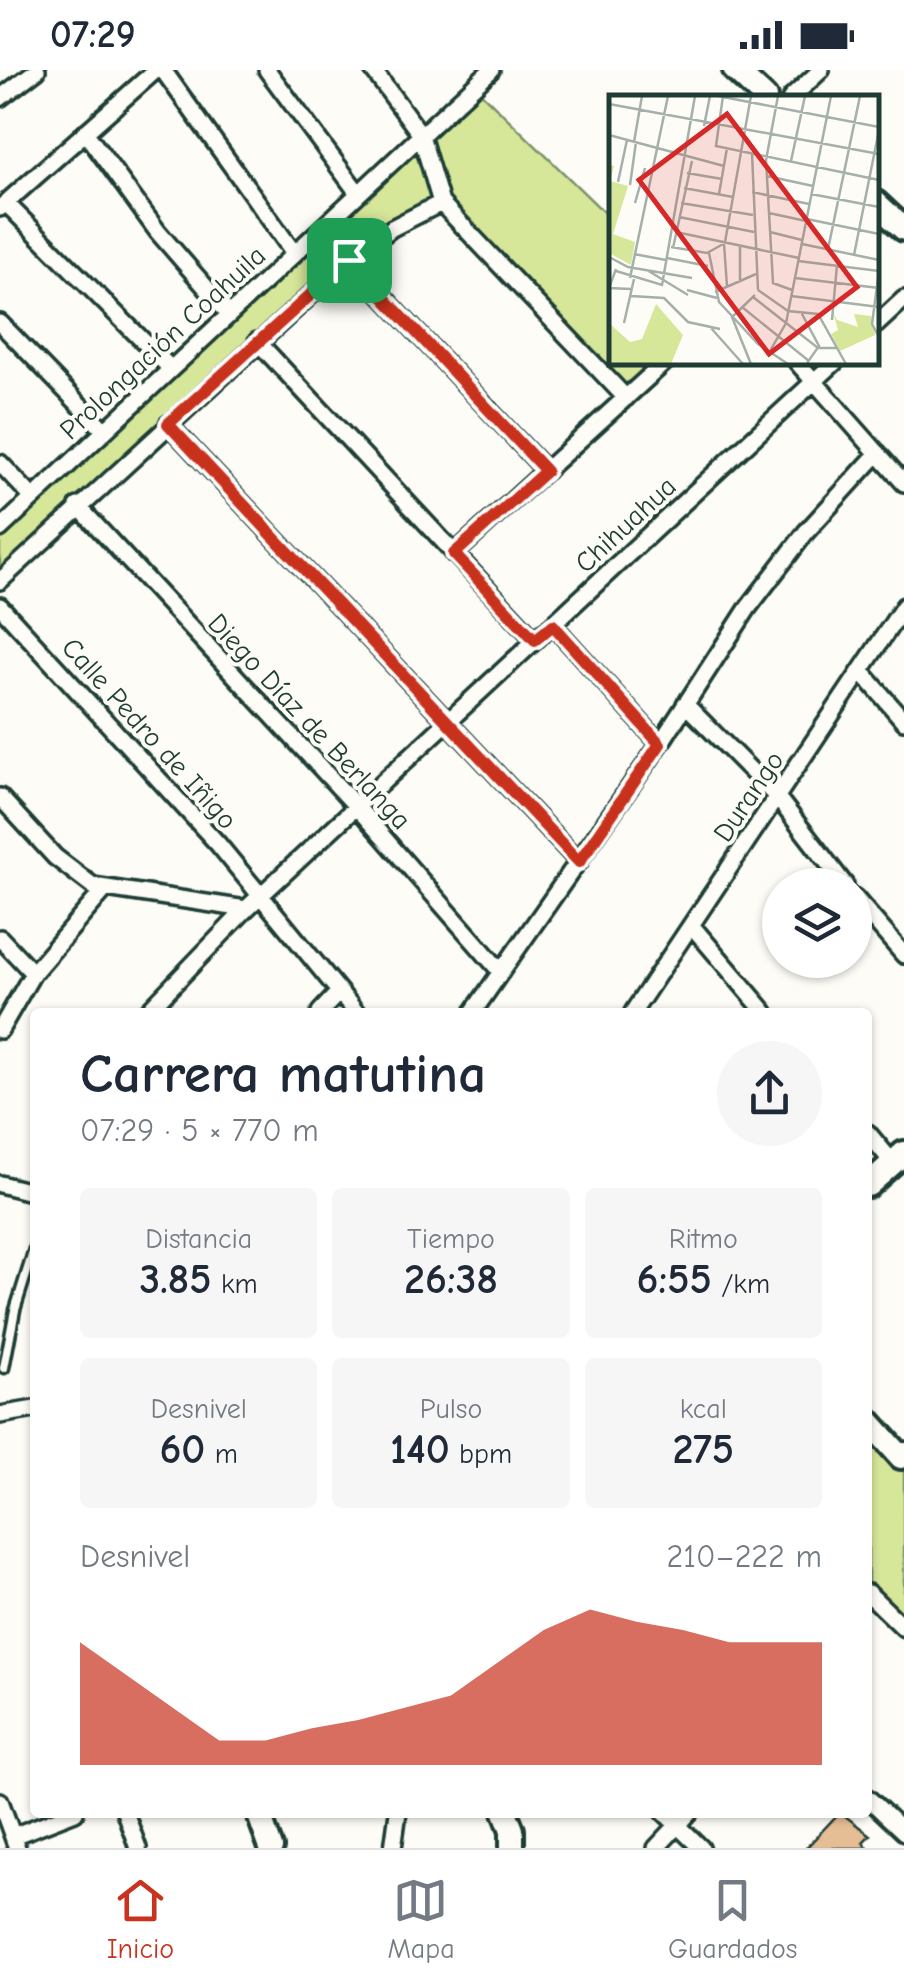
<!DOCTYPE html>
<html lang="es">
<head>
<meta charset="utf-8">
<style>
	body { margin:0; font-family:"Comic Neue",sans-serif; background:#f6f6f7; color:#1f2937; height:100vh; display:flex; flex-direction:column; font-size:38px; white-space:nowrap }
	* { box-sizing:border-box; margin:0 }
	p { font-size:32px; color:#747a83 }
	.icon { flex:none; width:55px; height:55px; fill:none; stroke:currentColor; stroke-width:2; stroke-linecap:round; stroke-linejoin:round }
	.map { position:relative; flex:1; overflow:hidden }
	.side { position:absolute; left:30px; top:938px; width:842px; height:810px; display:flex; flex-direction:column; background:#fff; border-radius:10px; box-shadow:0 2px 8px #0004 }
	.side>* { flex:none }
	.buttons { position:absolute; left:762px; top:798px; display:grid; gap:20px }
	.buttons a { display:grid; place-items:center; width:110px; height:110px; border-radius:50%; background:#fff; box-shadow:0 2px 8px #0004; font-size:50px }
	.pin { position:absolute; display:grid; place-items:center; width:85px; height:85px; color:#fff; margin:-42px; border-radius:20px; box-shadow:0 5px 15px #0006 }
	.round { display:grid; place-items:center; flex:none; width:105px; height:105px; border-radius:52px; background:#f6f6f7 }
	.overview { display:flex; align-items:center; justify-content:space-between; height:170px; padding:0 50px }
	h1 { font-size:55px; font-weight:700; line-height:75px }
	.figures { display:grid; grid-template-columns:repeat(3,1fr); gap:15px; height:170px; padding:10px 50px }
	.figures div { display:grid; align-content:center; border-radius:10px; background:#f6f6f7; text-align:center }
	.figures b { font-size:42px; font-weight:700 }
	.figures small { font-size:28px; font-weight:400 }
	.figures p { font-size:28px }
	.chart { height:280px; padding:20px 50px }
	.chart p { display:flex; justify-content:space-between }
	.chart svg { width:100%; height:180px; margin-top:10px; fill:#c8321e; opacity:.7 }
	.status { display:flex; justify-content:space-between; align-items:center; height:70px; padding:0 50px; background:#fff; direction:ltr }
	.status svg { height:28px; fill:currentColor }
	.dock { display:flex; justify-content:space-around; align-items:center; height:140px; border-top:2px solid #e0e1e3; background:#fff; font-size:28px; color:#747a83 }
	.dock a { display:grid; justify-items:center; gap:5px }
	.dock .current { color:#c8321e }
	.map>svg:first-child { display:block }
	.green { fill:#d6e79a; stroke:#7a9267; stroke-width:2.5 }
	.building { fill:#e6be96; stroke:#1f3d34; stroke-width:2.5 }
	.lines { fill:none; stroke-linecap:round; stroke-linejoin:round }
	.lane-casing { stroke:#1f3d34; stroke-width:15 }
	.street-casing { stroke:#1f3d34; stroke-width:22 }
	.secondary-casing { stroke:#1f3d34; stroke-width:30 }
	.lane { stroke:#fdfcf7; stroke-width:8 }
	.street { stroke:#fdfcf7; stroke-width:15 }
	.secondary { stroke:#fdfcf7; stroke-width:22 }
	.route-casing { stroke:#fff; stroke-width:20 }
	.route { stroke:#c8321e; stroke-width:12 }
	.labels { text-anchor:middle; stroke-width:8; stroke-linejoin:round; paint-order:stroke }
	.street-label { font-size:28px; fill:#1f3d34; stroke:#fdfcf7 }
	.inset-road { fill:none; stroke:#a4b0a9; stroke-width:2.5 }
	.view { fill:#d62828; fill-opacity:0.15; stroke:#d62828; stroke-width:5 }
	.inset-edge { fill:none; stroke:#1f3d34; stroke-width:5 }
</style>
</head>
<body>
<div class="status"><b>07:29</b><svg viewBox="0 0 49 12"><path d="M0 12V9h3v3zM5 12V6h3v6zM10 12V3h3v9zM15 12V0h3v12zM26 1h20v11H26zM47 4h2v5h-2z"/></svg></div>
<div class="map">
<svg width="904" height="1778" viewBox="0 0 904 1778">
	<rect width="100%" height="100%" fill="#fdfcf7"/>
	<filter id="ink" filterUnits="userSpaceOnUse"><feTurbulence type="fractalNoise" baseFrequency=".01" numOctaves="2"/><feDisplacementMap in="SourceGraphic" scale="20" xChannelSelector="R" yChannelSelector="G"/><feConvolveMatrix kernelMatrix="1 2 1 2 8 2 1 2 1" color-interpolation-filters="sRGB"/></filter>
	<g filter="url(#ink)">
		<!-- green -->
		<path class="green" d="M474 16 611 149 612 292 665 293 626 328 441 133 392 158 0 505V468L328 163Z
			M868 1361 904 1401V1559L868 1524Z"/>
		<!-- building -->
		<path class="building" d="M840 1742 870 1765 863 1772 868 1778H806Z"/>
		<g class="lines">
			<!-- lane casing -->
			<g class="lane-casing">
				<path id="lane" d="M4 1298 15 1240 35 1176"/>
			</g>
			<!-- street casing -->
			<g class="street-casing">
				<path id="street" d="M163 0 294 183
					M267 0 358 123
					M373 0 421 65 441 133 626 328
					M0 28 37 0
					M791 28 821 0
					M85 62 158 162 228 243
					M6 133 169 297
					M0 138 156 0
					M349 190 546 401
					M0 253 104 360
					M876 255 904 229
					M257 271 535 570
					M797 292 904 413
					M168 354 579 792
					M0 393 33 428
					M78 436 356 736 501 902
					M0 459 491 0
					M454 484 665 292
					M0 511 349 190 392 158 441 133
					M0 536 218 774 356 942
					M553 555 660 674
					M862 602 904 651
					M685 634 777 727 845 815
					M0 727 55 787 93 816 246 839 835 292
					M855 828 904 885
					M692 856 765 942
					M0 868 33 903
					M147 942 246 839
					M320 942 339 922
					M473 942 660 674 748 538 806 462 878 383
					M633 942 904 536
					M0 960 33 903 105 819
					M868 1063 893 1093
					M0 1114 35 1123
					M0 1345 35 1339
					M868 1523 904 1558
					M868 1728 904 1762
					M0 1731 17 1778
					M125 1742 138 1778
					M664 1742 701 1778
					M13 1766 75 1742
					M393 1778 398 1742
					M656 1778 690 1742"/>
			</g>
			<!-- secondary casing -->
			<g class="secondary-casing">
				<path id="secondary" d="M735 0 765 28
					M876 133 904 159
					M868 1115 904 1083
					M868 1350 901 1387 904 1384
					M258 1742 271 1778
					M505 1742 512 1760V1778"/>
			</g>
			<!-- lane -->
			<use href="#lane" class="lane"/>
			<!-- street -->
			<use href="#street" class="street"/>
			<!-- secondary -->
			<use href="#secondary" class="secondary"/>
		</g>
	</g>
	<g class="lines" filter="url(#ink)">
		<!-- route casing -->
		<g class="route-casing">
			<path id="route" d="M349 190 546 401 454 484 535 570 553 555 660 674 579 792 168 354Z"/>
		</g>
		<!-- route -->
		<use href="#route" class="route"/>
	</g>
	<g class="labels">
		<!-- street labels -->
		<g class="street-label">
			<text transform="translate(162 272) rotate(-43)" y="10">Prolongación Coahuila</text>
			<text transform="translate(625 454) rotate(-43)" y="10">Chihuahua</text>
			<text transform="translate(310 651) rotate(47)" y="10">Diego Díaz de Berlanga</text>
			<text transform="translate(150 663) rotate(48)" y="10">Calle Pedro de Iñigo</text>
			<text transform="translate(748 726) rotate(-56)" y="10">Durango</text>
		</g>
	</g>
	<!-- overview -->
	<g transform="translate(609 25)">
		<rect width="270" height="270" fill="#fdfcf7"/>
		<path d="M0 70 5 71 1 86 19 91 4 139 26 147 22 170 0 158ZM47 209 74 240 62 269H0V228L21 247 33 244ZM224 217 228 225 249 232 245 219 262 221 266 240 231 256 222 239 229 235Z" fill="#d6e79a"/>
		<path class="inset-road" d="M109 1 270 32M114 1 107 51 270 85M169 1 157 65 164 188 183 195M0 9 270 59M95 31 101 1M0 40 115 71M25 47 33 1M143 58 149 195M182 66 196 1M78 78 113 84M158 81 204 91M9 87 18 45M21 90 27 47M75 93 124 102M143 97 200 109M110 99 118 53M202 99 270 112M26 108 36 73M72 108 144 120M160 118 197 126M70 122 145 137M198 124 270 139M67 137 190 163M161 137 193 145M116 147 142 1M115 149 118 191M193 149 270 165M131 150V186M62 152 98 158 116 148M64 153 83 66M219 154 251 1M100 158 110 207 149 249 179 269M25 159 57 165M245 160 270 35M0 162 19 172 83 183M58 163 99 171M189 166 270 176M7 174 0 193 22 194M38 175 79 200M7 176 53 190 86 1M270 176 263 229 270 242M21 183 59 1M186 183 270 193M78 195 108 203M149 195 179 216 209 219 237 269M106 197 147 179M22 201 55 203 79 227 111 234M182 201 270 212M144 202 209 253H228M133 212 200 266M193 219 210 251 198 268M223 225 228 170M15 228 25 184M102 233 134 269M161 256 177 228 222 1M142 269 123 222 146 200"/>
		<path class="view" d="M118 19 248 192 160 259 30 85Z"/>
		<rect width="270" height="270" class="inset-edge"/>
	</g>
</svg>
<div class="buttons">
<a><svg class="icon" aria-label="layers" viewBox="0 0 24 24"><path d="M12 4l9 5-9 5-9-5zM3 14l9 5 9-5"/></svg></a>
</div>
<div class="pin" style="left:349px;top:190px;background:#1e9e55"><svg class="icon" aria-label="arrive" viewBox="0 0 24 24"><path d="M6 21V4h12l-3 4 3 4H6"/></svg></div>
<section class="side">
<div class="overview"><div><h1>Carrera matutina</h1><p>07:29 · 5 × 770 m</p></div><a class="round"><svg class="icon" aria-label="share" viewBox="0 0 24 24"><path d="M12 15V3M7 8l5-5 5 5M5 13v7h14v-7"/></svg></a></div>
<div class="figures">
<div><p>Distancia</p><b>3.85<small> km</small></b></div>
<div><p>Tiempo</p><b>26:38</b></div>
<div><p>Ritmo</p><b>6:55<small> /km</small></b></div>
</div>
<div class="figures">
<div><p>Desnivel</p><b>60<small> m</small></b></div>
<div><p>Pulso</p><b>140<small> bpm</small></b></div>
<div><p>kcal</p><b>275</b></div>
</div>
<div class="chart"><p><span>Desnivel</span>210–222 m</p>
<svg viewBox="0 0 160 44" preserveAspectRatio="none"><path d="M0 44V14L10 22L20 30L30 38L40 38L50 35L60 33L70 30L80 27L90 19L100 11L110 6L120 9L130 11L140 14L150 14L160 14V44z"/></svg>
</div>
</section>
</div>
<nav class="dock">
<a class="current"><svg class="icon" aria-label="home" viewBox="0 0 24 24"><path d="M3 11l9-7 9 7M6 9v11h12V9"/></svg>Inicio</a>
<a><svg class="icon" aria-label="map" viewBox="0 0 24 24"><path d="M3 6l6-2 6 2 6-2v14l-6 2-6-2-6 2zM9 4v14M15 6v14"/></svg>Mapa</a>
<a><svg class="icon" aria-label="saved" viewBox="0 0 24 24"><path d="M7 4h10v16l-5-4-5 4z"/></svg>Guardados</a>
</nav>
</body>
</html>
